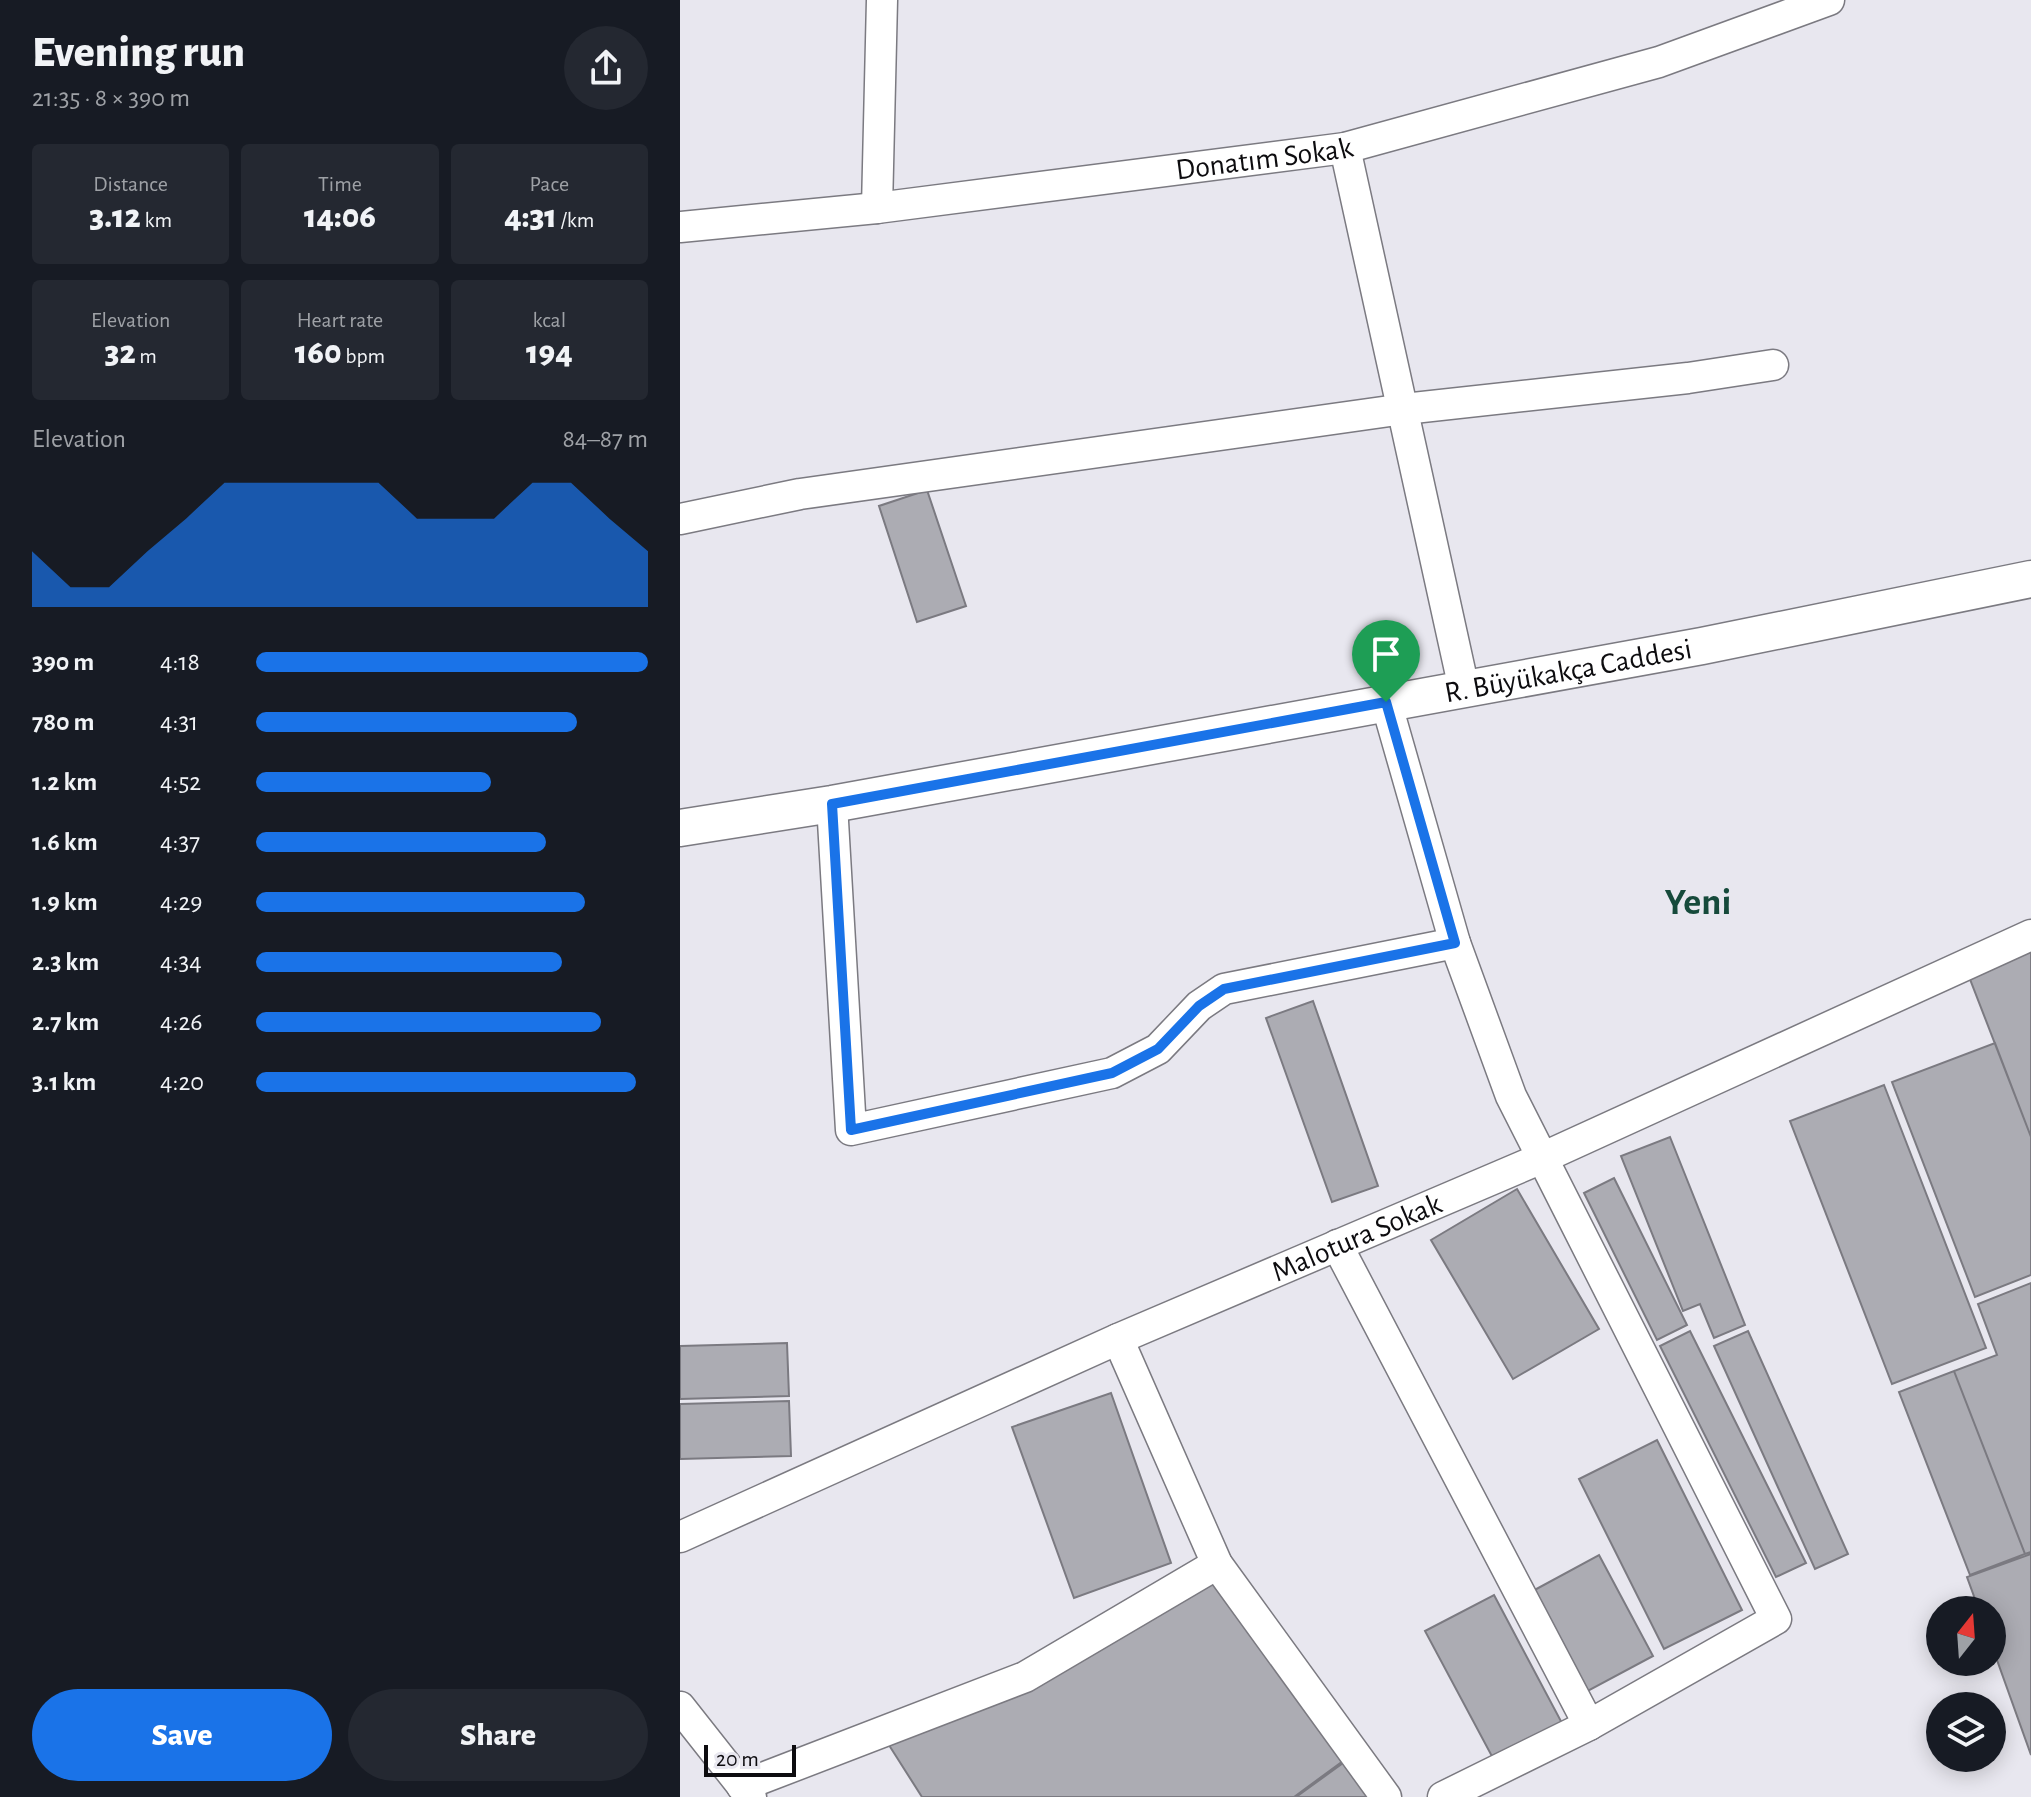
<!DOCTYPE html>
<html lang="en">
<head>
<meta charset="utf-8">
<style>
	body { margin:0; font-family:"Alegreya Sans",sans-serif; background:#242831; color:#f1f3f6; height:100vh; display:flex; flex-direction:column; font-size:30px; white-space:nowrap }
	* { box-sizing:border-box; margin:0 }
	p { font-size:26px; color:#9ea1a6 }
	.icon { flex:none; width:44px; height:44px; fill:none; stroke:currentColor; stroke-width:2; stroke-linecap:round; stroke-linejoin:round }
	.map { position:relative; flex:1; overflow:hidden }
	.drawer { display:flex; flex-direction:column; background:#171b24; width:680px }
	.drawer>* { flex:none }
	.needle { width:52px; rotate:17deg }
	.controls { position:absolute; left:1246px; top:1596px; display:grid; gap:16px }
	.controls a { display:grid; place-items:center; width:80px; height:80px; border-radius:50%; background:#171b24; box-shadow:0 4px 20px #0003; font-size:40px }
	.scale { position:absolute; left:24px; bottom:20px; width:92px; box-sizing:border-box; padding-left:8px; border:4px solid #0d0c0f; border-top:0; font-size:22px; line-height:28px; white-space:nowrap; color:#0d0c0f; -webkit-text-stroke:6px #e8e7ef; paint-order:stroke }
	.pin { position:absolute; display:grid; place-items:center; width:68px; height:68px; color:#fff; margin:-82px -34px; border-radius:50% 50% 50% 0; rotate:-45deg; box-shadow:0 0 8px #0007 }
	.pin .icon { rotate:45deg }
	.round { display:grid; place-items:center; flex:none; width:84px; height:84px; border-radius:42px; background:#242831 }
	.summary { display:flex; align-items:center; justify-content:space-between; height:136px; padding:0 32px }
	h1 { font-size:44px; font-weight:800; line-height:60px }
	.metrics { display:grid; grid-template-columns:repeat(3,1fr); gap:12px; height:136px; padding:8px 32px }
	.metrics div { display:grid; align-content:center; border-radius:8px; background:#242831; text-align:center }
	.metrics b { font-size:34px; font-weight:800 }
	.metrics small { font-size:22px; font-weight:400 }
	.metrics p { font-size:22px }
	.chart { height:224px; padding:16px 32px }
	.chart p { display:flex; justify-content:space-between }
	.chart svg { width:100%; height:144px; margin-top:8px; fill:#1a73e8; opacity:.7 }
	.action { display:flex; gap:16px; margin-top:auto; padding:16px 32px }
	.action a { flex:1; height:92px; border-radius:48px; background:#1a73e8; color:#fff; font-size:32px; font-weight:800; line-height:92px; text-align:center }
	.action a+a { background:#242831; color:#f1f3f6 }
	ul { padding:0 32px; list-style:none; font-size:26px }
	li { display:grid; grid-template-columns:128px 96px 1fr; align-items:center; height:60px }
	li i { height:20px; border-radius:10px; background:#1a73e8 }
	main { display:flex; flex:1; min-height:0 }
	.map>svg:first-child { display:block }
	.building { fill:#acacb3; stroke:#7b7a81; stroke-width:2 }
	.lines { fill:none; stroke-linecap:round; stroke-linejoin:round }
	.minor-casing { stroke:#7b7a81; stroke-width:33 }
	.tertiary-casing { stroke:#7b7a81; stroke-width:39 }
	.minor { stroke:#fff; stroke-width:30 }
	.tertiary { stroke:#fff; stroke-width:36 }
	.route-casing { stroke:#fff; stroke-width:16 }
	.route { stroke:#1a73e8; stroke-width:10 }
	.labels { text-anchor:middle; stroke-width:8; stroke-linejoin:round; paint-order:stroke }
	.street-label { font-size:30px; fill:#0d0c0f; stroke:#e8e7ef }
	.district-label { font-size:38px; font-weight:bold; fill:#164a3b; stroke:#e8e7ef }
</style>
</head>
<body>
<main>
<section class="drawer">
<div class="summary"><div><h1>Evening run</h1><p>21:35 · 8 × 390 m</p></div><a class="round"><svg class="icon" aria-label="share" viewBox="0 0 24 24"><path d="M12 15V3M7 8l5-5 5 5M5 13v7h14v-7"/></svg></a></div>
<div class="metrics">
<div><p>Distance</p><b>3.12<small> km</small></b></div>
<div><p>Time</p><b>14:06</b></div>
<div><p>Pace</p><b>4:31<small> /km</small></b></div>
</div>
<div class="metrics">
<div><p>Elevation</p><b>32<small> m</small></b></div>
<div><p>Heart rate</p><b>160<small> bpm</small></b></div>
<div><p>kcal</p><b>194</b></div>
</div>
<div class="chart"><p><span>Elevation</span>84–87 m</p>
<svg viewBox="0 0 160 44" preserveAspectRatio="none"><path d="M0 44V27L10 38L20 38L30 27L40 17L50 6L60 6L70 6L80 6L90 6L100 17L110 17L120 17L130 6L140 6L150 17L160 27V44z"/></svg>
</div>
<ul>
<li><b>390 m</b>4:18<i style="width:100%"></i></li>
<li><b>780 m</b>4:31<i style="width:82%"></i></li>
<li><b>1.2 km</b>4:52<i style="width:60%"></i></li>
<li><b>1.6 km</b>4:37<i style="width:74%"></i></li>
<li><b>1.9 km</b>4:29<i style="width:84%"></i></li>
<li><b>2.3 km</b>4:34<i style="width:78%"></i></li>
<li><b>2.7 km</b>4:26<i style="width:88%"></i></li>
<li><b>3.1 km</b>4:20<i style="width:97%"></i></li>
</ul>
<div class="action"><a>Save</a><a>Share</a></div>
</section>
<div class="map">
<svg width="1351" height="1797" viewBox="0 0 1351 1797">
	<rect width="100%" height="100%" fill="#e8e7ef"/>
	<!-- building -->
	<path class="building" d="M247 490 286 606 237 622 199 506Z
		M1351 950V1137L1288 974Z
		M633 1001 698 1186 652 1202 586 1018Z
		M1315 1043 1351 1137V1275L1295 1297 1212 1082Z
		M1204 1085 1306 1348 1212 1384 1110 1121Z
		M990 1137 1065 1325 1034 1338 1020 1304 1003 1311 941 1156Z
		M934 1178 1007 1325 977 1340 904 1193Z
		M837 1189 919 1329 833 1379 751 1240Z
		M1351 1283V1552L1345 1554 1274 1371 1317 1355 1298 1304Z
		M1010 1331 1126 1563 1096 1577 980 1346Z
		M1068 1331 1168 1554 1135 1569 1034 1346Z
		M107 1343 109 1396 0 1399V1346Z
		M1274 1371 1345 1554 1290 1575 1219 1392Z
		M431 1393 491 1563 394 1598 332 1427Z
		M109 1401 111 1456 0 1459V1404Z
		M977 1440 1062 1610 984 1649 899 1479Z
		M1351 1554V1755L1312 1646V1610H1299L1287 1577Z
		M919 1555 973 1656 904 1693 849 1593Z
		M533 1584 663 1761 614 1797H242L207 1742Z
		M814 1595 883 1725 815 1762 745 1631Z
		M670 1758 693 1797H616Z"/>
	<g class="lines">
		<!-- minor casing -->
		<g class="minor-casing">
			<g id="minor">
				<path d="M665 148 784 689"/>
				<path d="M197 208 202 0"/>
				<path id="s1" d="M0 227 197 208 665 148 979 62 1149 0"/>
				<path d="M0 519 120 494 724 409 1008 378 1093 365"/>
				<path d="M706 702 775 943 831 1096 1096 1619 909 1725 763 1797"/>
				<path d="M152 804 171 1130 432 1073 478 1049 519 1006 544 989 775 943"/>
				<path d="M657 1245 909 1725"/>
				<path d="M438 1339 537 1564 706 1797"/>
				<path id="s2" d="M0 1537 438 1339 862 1158 1351 935"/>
				<path d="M0 1707 71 1797"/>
				<path d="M62 1786 345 1677 537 1564"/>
			</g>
		</g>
		<!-- tertiary casing -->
		<g class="tertiary-casing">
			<g id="tertiary">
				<path id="s3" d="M0 828 152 804 1022 646 1351 579"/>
			</g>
		</g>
		<!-- minor -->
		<use href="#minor" class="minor"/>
		<!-- tertiary -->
		<use href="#tertiary" class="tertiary"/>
	</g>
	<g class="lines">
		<!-- route casing -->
		<g class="route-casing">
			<path id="route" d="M706 702 775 943 544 989 519 1006 478 1049 432 1073 171 1130 152 804Z"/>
		</g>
		<!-- route -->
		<use href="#route" class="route"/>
	</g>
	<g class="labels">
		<!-- street labels -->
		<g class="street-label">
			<text dy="10" stroke="none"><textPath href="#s1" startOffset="588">Donatım Sokak</textPath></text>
			<text dy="10" stroke="none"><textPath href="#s3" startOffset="902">R. Büyükakça Caddesi</textPath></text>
			<text dy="10" stroke="none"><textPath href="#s2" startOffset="740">Malotura Sokak</textPath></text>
		</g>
		<!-- district labels -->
		<g class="district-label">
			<text x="1018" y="914">Yeni</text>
		</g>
	</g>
</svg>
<div class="controls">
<a><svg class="needle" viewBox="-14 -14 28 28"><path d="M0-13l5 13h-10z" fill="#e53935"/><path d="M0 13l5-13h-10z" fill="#9ea1a6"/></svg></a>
<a><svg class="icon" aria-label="layers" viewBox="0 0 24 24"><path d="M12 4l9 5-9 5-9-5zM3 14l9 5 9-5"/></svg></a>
</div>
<div class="scale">20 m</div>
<div class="pin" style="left:706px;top:702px;background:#1e9e55"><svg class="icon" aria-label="arrive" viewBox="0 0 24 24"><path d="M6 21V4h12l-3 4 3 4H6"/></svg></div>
</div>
</main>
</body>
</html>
